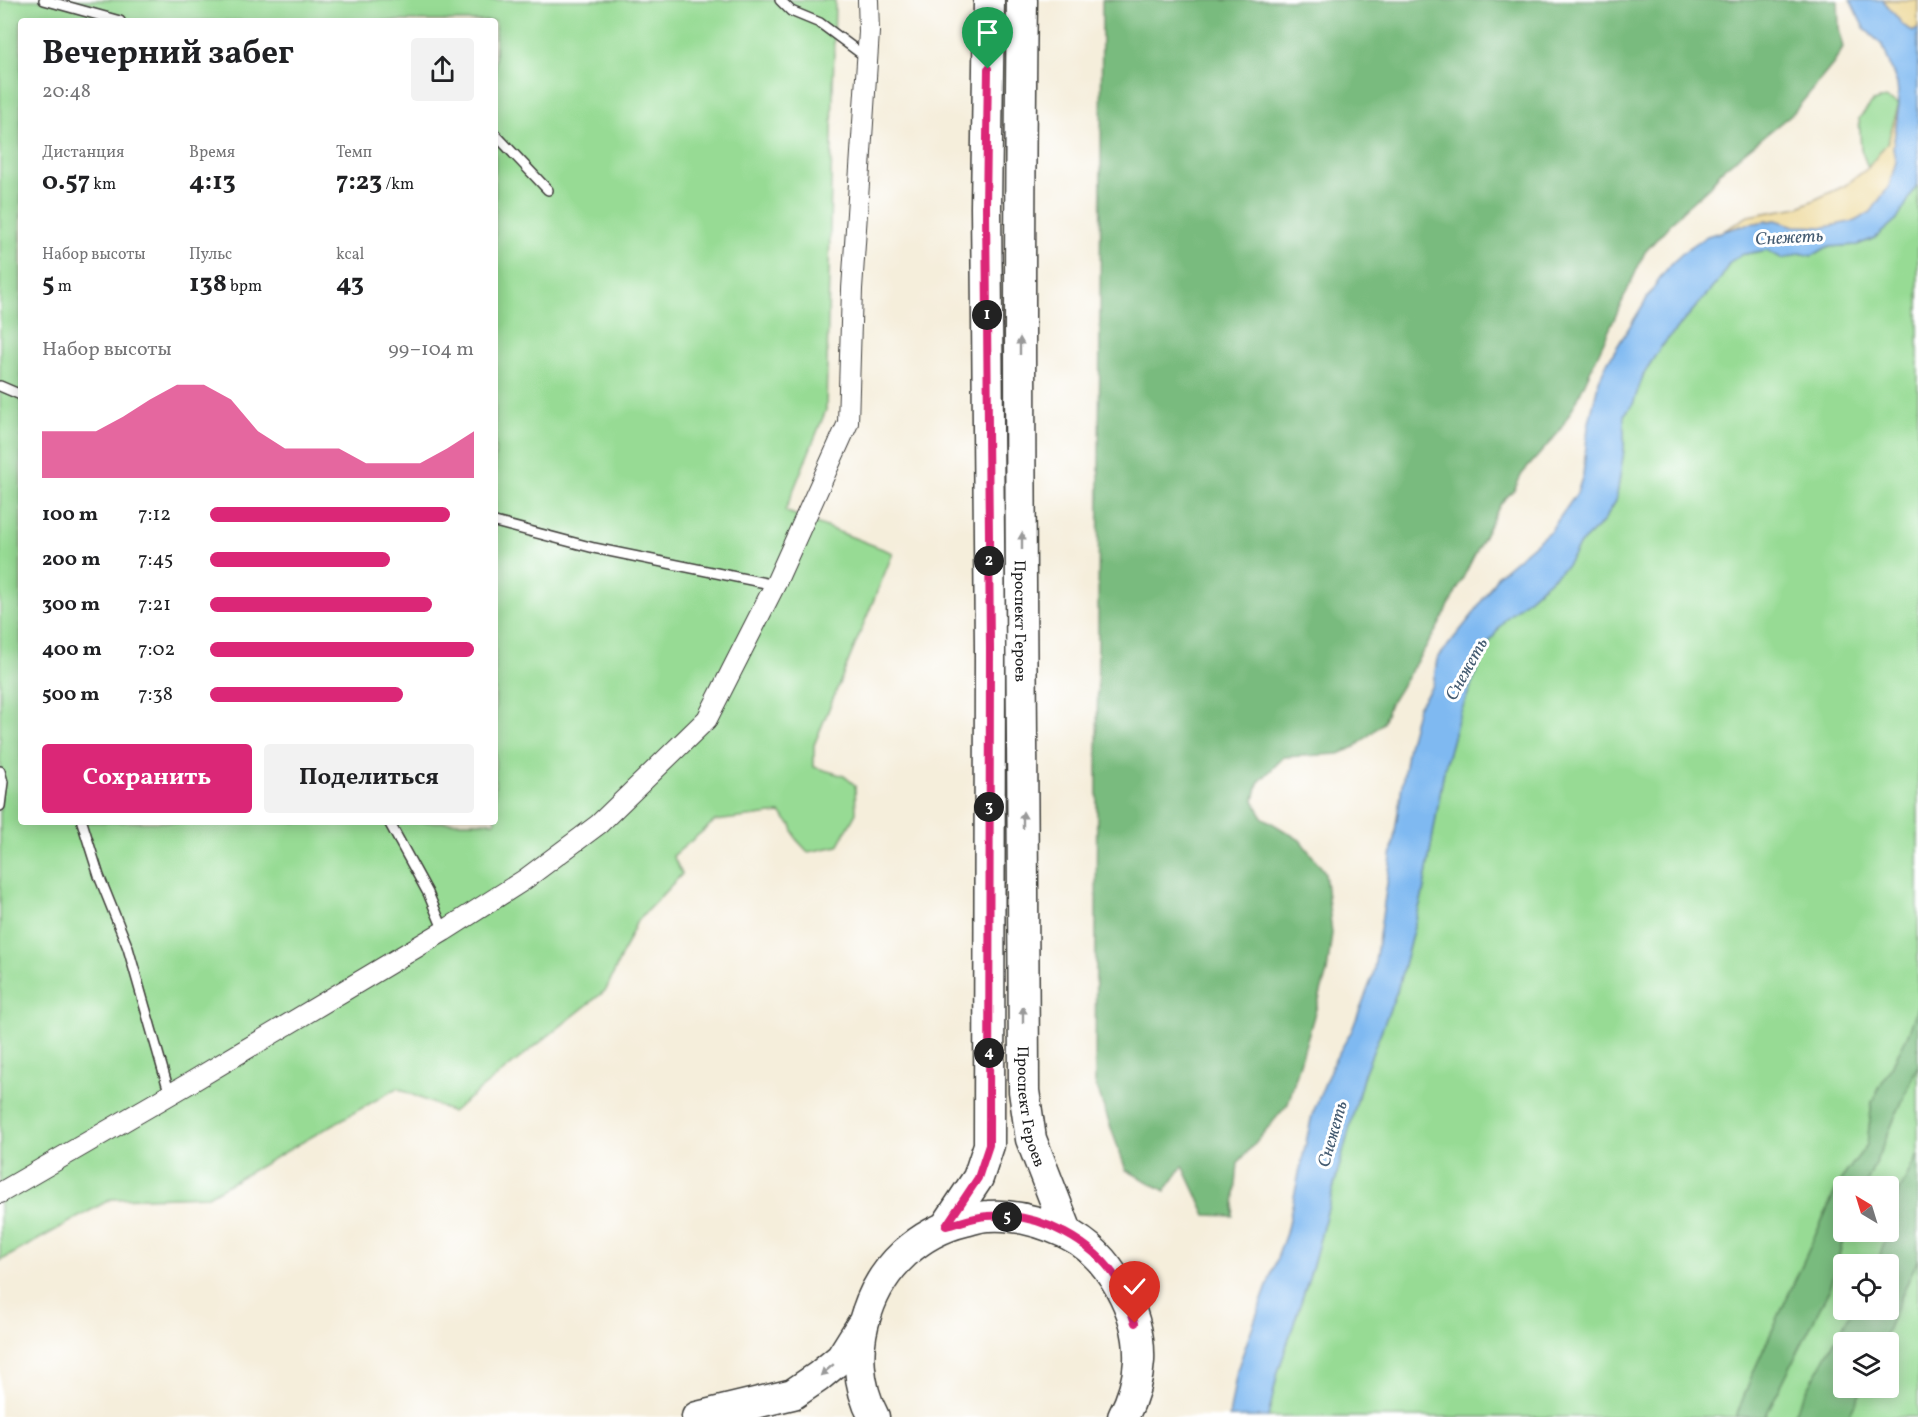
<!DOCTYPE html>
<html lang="ru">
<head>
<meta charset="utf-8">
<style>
	body { margin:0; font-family:Vollkorn,serif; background:#f2f2f2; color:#202124; height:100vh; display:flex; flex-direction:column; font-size:22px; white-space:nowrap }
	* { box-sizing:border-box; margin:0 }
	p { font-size:20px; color:#757577 }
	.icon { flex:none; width:33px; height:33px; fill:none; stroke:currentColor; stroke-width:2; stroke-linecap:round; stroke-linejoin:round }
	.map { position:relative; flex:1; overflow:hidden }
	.details { position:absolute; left:18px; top:18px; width:480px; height:807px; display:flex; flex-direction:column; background:#fff; border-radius:6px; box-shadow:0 3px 15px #0003 }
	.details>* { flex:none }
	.needle { width:39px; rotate:322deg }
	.fabs { position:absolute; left:1833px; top:1176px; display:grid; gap:12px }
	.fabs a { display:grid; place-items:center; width:66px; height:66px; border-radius:6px; background:#fff; box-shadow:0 3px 15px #0003; font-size:30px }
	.pin { position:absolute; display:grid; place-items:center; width:51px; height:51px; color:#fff; margin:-62px -26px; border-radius:50% 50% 50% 0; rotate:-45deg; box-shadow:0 0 6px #0007 }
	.pin .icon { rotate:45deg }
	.km { position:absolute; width:30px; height:30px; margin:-15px; border-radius:50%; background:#222; color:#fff; font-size:16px; line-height:30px; text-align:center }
	.round { display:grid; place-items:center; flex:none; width:63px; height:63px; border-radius:6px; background:#f2f2f2 }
	.summary { display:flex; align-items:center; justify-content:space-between; height:102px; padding:0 24px }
	h1 { font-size:33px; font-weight:700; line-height:45px }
	.figures { display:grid; grid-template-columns:repeat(3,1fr); gap:9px; height:102px; padding:6px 24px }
	.figures div { display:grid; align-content:center }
	.figures b { font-size:26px; font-weight:700 }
	.figures small { font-size:16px; font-weight:400 }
	.figures p { font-size:16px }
	.chart { height:168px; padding:12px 24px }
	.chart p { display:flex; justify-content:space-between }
	.chart svg { width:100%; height:108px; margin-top:6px; fill:#db2777; opacity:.7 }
	.primary-button { display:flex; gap:12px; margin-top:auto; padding:12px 24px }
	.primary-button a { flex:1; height:69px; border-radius:6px; background:#db2777; color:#fff; font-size:24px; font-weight:700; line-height:69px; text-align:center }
	.primary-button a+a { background:#f2f2f2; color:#202124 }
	ul { padding:0 24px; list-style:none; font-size:20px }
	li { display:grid; grid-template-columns:96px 72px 1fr; align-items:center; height:45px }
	li i { height:15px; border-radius:8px; background:#db2777 }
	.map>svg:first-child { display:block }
	.green { fill:#97db94; stroke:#5a7c58; stroke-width:1.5; fill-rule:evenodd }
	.forest { fill:#79bb7e; stroke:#4a6c4d; stroke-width:1.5 }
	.sand { fill:#eeda9e; stroke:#857b5d; stroke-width:1.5 }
	.water { fill:#7fb9f1; stroke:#4e6a86; stroke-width:1.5 }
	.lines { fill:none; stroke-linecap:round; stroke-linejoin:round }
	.lane-casing { stroke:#3d3c39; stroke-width:12 }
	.street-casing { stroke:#3d3c39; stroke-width:22 }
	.primary-casing { stroke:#3d3c39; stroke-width:33 }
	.lane { stroke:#fff; stroke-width:9 }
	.street { stroke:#fff; stroke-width:20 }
	.primary { stroke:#fff; stroke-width:30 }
	.oneway { fill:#999 }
	.route-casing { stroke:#fff; stroke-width:12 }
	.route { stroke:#db2777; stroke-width:8 }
	.labels { text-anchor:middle; stroke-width:6; stroke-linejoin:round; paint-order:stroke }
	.street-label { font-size:16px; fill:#1c1c1c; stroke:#fff }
	.water-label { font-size:18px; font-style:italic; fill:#445b71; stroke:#fff }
</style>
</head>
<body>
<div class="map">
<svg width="1918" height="1417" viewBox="0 0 1918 1417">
	<rect width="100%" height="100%" fill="#fff"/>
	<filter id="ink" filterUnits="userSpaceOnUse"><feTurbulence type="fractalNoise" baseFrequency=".0167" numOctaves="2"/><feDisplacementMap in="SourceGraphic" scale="12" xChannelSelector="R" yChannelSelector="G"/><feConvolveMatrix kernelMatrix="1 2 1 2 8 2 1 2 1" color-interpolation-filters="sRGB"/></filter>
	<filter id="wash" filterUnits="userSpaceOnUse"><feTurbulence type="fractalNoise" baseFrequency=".008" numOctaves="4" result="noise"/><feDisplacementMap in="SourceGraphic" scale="24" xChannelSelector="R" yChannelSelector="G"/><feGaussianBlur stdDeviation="1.35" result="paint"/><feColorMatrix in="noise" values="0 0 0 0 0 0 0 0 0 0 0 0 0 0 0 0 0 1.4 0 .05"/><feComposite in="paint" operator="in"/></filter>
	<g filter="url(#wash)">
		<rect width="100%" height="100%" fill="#f5eedb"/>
		<!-- green -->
		<path class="green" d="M0 0H835L826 410 785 511 893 553 814 745V767L844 776 855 785 856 813 838 846 808 852 796 839 791 825 780 813 715 821 673 856 682 874 637 921 606 990 452 1112 397 1088 208 1196 111 1199 0 1261ZM21 21H495V822H21Z
			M1885 98 1899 104 1888 142 1868 168 1861 149 1859 118 1873 102Z
			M1918 183V1005L1909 1033 1872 1102 1867 1145 1840 1181 1752 1375 1736 1417H1268L1278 1372 1312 1268 1364 1074 1397 991 1423 893 1444 770 1458 719 1487 646 1505 619 1567 565 1580 544 1603 522 1616 501 1624 450V415L1633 404 1644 373 1660 348 1721 278 1730 262 1740 255 1767 250 1783 259 1800 253 1812 256 1827 247 1857 245 1875 238 1898 218Z
			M1918 1065V1154L1897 1196 1889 1227 1888 1186H1865Z
			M1845 1232H1887L1881 1258 1877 1264H1844V1310H1852L1792 1417H1765L1831 1286Z
			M1918 1258V1417H1848L1863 1388H1888V1342H1882Z"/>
		<!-- forest -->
		<path class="forest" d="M1102 0H1838L1839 28 1843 48 1834 63 1794 112 1721 171 1710 186 1682 211 1645 252 1577 400 1559 432 1522 474 1514 490 1501 503 1437 629 1389 706 1383 723 1355 747 1339 754 1284 757 1258 783 1254 800 1262 817 1300 840 1325 872 1332 933 1327 972 1288 1104 1238 1163 1233 1216 1206 1215 1183 1166 1165 1191 1126 1170 1095 1083Z
			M1918 1005V1065L1865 1186H1844V1232H1845L1831 1286 1765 1417H1736L1752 1375 1840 1181 1867 1145 1872 1102 1909 1033Z
			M1918 1154V1258L1882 1342H1844V1388H1863L1848 1417H1792L1852 1310H1888V1264H1877L1888 1232 1897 1196Z"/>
		<!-- sand -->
		<path class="sand" d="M1883 0H1918V28L1913 32 1903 25Z
			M1899 104 1893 149 1896 162 1889 186 1871 212 1855 221 1825 227 1794 226 1776 220 1748 224 1722 232 1748 216 1799 207 1844 186 1868 168 1888 142Z"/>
		<!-- water -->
		<path class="water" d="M1850 0H1883L1903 25 1913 32 1918 28V183L1898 218 1875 238 1857 245 1827 247 1812 256 1800 253 1783 259 1767 250 1740 255 1730 262 1721 278 1660 348 1644 373 1633 404 1624 415V450L1616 501 1603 522 1580 544 1567 565 1505 619 1487 646 1458 719 1444 770 1423 893 1397 991 1364 1074 1312 1268 1278 1372 1268 1417H1229L1237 1370 1286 1233 1312 1115 1333 1063 1352 1030 1373 975 1408 746 1418 707 1433 685 1437 659 1474 613 1498 575 1551 530 1577 493 1583 475 1588 427 1599 380 1607 363 1659 279 1672 263 1686 250 1707 236 1748 224 1776 220 1794 226 1825 227 1855 221 1871 212 1889 186 1896 162 1893 149 1899 104 1897 84 1883 46 1864 28Z"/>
	</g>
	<g filter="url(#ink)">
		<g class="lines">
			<!-- lane casing -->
			<g class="lane-casing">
				<path id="lane" d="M44 0 120 21
					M780 0 791 11 820 23 867 58
					M495 134 548 190
					M0 386 21 395
					M495 522 594 548 775 585
					M0 771 3 782 0 806
					M82 822 99 876 128 948 170 1095
					M389 822 428 893 444 931"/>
			</g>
			<!-- street casing -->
			<g class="street-casing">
				<path id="street" d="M0 1193 188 1084 444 931 524 880 599 824 707 719 775 585 848 423 852 289 869 32 868 0"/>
			</g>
			<!-- primary casing -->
			<g class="primary-casing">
				<g id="primary">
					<path id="s1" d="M1022 0C1017 364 1023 728 1024 1091L1031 1139 1068 1234"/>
					<path d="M946 1226 978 1178 989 1145 990 648 986 207 989 0"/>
					<path d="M697 1417 793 1394 818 1377 841 1358 861 1326"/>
					<path d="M874 1417C857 1386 855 1345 867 1312 882 1266 919 1232 965 1221 973 1219 980 1216 988 1216 1014 1214 1042 1222 1066 1233 1110 1254 1141 1313 1139 1361 1138 1380 1132 1400 1123 1417"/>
				</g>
			</g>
			<!-- lane -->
			<use href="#lane" class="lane"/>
			<!-- street -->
			<use href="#street" class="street"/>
			<!-- primary -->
			<use href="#primary" class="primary"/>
		</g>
		<!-- one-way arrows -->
		<defs><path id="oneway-solid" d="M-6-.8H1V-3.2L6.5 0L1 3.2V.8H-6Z" transform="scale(1.5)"/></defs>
		<g class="oneway">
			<use href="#oneway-solid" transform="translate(1020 346) rotate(-90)"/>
			<use href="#oneway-solid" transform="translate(1022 541) rotate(-90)"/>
			<use href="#oneway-solid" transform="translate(1023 820) rotate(-90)"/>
			<use href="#oneway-solid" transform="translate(1023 1015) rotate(-90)"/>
			<use href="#oneway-solid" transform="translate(827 1370) rotate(139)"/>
		</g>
	</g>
	<g class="lines" filter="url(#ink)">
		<!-- route casing -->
		<g class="route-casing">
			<path id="route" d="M988 69 986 207 990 648 989 1145 978 1178 946 1226C959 1223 973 1217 987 1216 1038 1211 1098 1242 1122 1288 1127 1299 1131 1312 1135 1323"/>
		</g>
		<!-- route -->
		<use href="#route" class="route"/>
	</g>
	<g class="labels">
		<!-- street labels -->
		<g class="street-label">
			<text dy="6" stroke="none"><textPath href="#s1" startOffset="621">Проспект Героев</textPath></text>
			<text dy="6" stroke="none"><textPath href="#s1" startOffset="1107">Проспект Героев</textPath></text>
		</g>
		<!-- water labels -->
		<g class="water-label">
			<text transform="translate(1789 237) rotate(-3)" y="6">Снежеть</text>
			<text transform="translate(1466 669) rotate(-61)" y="6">Снежеть</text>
			<text transform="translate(1332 1134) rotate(-74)" y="6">Снежеть</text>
		</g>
	</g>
</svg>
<div class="fabs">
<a><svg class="needle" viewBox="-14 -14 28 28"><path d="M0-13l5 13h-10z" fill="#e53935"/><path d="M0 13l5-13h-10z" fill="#757577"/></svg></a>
<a><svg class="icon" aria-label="locate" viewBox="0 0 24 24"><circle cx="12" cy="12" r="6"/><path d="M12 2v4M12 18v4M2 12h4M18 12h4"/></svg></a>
<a><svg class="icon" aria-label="layers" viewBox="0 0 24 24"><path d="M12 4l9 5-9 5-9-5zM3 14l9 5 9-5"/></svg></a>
</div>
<div class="pin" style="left:988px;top:69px;background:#1e9e55"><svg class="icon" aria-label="arrive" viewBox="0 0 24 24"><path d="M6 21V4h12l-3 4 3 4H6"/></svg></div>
<div class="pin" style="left:1135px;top:1323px;background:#d93025"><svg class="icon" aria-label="check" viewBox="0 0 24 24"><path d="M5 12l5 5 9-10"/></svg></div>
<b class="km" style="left:987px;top:315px">1</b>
<b class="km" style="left:989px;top:561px">2</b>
<b class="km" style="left:989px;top:807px">3</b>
<b class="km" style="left:989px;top:1053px">4</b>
<b class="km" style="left:1007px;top:1217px">5</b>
<section class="details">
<div class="summary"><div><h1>Вечерний забег</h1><p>20:48</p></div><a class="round"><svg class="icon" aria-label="share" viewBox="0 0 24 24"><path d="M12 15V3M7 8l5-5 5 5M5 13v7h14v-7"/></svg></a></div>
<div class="figures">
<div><p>Дистанция</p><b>0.57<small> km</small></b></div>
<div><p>Время</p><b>4:13</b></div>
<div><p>Темп</p><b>7:23<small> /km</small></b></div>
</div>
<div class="figures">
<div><p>Набор высоты</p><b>5<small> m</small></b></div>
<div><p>Пульс</p><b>138<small> bpm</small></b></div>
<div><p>kcal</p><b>43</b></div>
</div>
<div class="chart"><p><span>Набор высоты</span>99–104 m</p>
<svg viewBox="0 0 160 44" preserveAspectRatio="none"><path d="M0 44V25L10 25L20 25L30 19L40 12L50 6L60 6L70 12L80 25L90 32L100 32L110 32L120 38L130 38L140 38L150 32L160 25V44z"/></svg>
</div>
<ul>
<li><b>100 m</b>7:12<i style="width:91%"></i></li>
<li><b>200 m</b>7:45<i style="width:68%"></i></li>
<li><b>300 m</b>7:21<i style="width:84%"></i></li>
<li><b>400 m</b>7:02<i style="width:100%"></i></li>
<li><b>500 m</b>7:38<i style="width:73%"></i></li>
</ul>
<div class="primary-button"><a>Сохранить</a><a>Поделиться</a></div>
</section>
</div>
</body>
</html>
